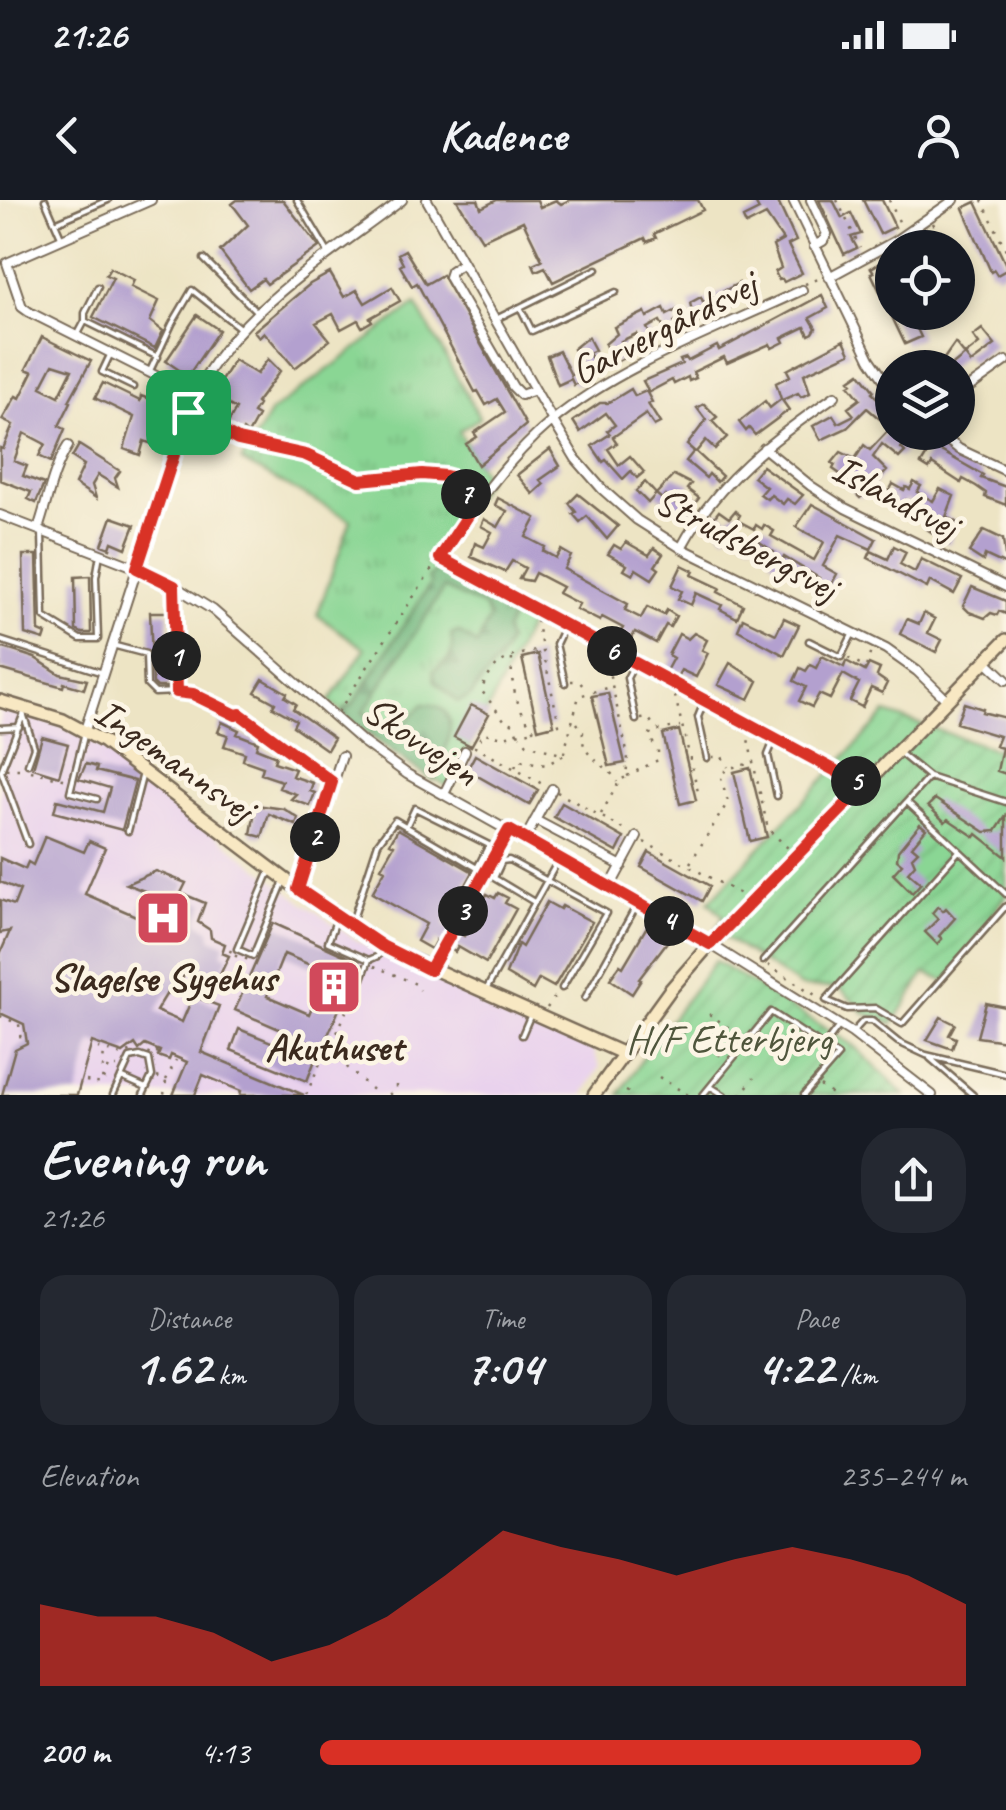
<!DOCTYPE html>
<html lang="en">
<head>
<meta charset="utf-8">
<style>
	body { margin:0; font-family:Caveat,sans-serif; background:#242831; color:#f1f3f6; height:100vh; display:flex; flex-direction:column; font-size:38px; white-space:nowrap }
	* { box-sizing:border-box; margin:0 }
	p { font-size:32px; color:#9ea1a6 }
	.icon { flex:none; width:55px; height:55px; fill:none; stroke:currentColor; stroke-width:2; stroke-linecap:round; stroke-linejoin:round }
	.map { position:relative; height:895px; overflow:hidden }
	.details { display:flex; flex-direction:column; background:#171b24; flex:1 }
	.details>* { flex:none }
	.fabs { position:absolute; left:875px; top:30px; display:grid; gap:20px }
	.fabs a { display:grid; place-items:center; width:100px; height:100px; border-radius:50%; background:#171b24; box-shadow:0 5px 15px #0003; font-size:50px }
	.pin { position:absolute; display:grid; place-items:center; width:85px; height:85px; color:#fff; margin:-42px; border-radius:20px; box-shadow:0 5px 15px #0006 }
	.km { position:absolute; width:50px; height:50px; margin:-25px; border-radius:50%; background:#222; color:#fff; font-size:28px; line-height:50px; text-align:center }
	.round { display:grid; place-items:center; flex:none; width:105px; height:105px; border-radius:40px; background:#242831 }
	.summary { display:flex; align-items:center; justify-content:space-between; height:170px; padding:0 40px }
	h1 { font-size:55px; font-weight:600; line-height:75px }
	.figures { display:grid; grid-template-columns:repeat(3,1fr); gap:15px; height:170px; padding:10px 40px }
	.figures div { display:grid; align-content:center; border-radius:25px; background:#242831; text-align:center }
	.figures b { font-size:50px; font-weight:600 }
	.figures small { font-size:28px; font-weight:400 }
	.figures p { font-size:28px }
	.chart { height:280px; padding:20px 40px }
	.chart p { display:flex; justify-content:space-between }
	.chart svg { width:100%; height:180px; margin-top:10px; fill:#d93025; opacity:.7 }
	ul { padding:0 40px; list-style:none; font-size:32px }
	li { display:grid; grid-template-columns:160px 120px 1fr; align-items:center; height:75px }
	li i { height:25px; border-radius:12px; background:#d93025 }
	.status { display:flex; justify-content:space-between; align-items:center; height:70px; padding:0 50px; background:#171b24; direction:ltr }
	.status svg { height:28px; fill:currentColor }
	header { display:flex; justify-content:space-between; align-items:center; height:130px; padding:0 40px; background:#171b24; font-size:45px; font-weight:600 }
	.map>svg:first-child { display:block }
	.built { fill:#e9d2ed }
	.grass { fill:url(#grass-tufts); stroke:#628059; stroke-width:2.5 }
	.forest { fill:url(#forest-firs); stroke:#55704e; stroke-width:2.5 }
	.garden { fill:url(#garden-furrows); stroke:#628059; stroke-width:2.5 }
	.building { fill:#b3a0cf; fill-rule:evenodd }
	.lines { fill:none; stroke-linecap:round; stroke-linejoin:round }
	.lane-casing { stroke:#796b58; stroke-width:9 }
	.street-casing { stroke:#796b58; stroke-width:12 }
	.secondary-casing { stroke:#796b58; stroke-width:16 }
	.path { stroke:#796b58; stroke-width:2.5; stroke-dasharray:2.5 8; stroke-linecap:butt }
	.lane { stroke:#fff; stroke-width:4 }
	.street { stroke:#fff; stroke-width:8 }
	.secondary { stroke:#f8e8c3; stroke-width:11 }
	.route-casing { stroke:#fff; stroke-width:20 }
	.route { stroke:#d93025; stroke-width:12 }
	.labels { text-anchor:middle; stroke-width:9; stroke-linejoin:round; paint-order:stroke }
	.street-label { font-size:40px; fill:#3b2a1e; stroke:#fcf5e5 }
	.poi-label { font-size:40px; font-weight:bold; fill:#3b2a1e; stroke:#fcf5e5 }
	.park-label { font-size:40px; fill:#4f553c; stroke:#fcf5e5 }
</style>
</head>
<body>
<div class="status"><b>21:26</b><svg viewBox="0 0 49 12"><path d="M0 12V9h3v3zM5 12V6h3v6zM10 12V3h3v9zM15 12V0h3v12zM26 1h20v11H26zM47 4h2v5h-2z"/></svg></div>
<header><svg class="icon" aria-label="back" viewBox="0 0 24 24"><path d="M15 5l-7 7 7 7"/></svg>Kadence<svg class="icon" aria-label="person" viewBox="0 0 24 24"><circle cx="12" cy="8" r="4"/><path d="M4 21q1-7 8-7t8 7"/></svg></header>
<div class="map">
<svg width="1006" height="895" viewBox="0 0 1006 895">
	<defs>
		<pattern id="grass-tufts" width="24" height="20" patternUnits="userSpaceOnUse" patternTransform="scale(2.5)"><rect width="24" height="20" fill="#8ad694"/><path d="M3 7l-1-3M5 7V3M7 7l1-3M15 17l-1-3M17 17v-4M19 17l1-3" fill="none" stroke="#78b87f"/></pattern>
		<pattern id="forest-firs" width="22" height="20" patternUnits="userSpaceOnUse" patternTransform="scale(2.5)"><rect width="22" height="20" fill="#6fb77e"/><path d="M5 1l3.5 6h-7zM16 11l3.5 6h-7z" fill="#5c9567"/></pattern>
		<pattern id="garden-furrows" width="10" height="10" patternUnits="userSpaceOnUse" patternTransform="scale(2.5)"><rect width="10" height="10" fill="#8ad694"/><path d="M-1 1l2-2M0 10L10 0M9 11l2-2" fill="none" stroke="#78b87f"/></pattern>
	</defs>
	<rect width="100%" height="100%" fill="#fcf5e5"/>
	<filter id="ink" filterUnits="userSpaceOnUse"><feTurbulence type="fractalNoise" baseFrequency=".01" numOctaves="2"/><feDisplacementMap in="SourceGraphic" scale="20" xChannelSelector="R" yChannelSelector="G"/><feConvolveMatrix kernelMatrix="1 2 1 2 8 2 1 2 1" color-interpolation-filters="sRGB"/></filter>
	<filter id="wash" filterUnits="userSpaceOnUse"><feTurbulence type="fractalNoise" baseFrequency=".0048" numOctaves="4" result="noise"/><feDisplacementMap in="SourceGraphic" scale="40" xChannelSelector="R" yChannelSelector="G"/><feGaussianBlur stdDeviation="2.25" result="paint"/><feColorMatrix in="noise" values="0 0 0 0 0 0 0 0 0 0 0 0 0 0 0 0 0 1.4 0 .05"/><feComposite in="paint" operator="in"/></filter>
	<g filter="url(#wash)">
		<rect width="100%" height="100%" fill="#ede4c4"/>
		<!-- built -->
		<path class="built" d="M0 508 57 524 87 538 118 559 297 698 353 738 398 764 593 850 600 867 583 895H0Z"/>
		<!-- grass -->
		<path class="grass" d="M416 104 480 218 459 231 486 279 431 361 533 417 450 588 392 552 329 502 365 449 317 415 351 320 241 261 271 212Z"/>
		<!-- forest -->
		<path class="forest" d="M438 367 516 409 505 431 508 442 503 453 472 495 458 502 435 481 433 471C449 461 455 456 451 435L458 432 477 445 490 417 484 407 444 388 363 513 396 533 423 504C470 504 443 558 433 581L341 515 347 506 351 507 431 383 428 379Z"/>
		<!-- garden -->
		<path class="garden" d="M886 513 1006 553V696L947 782 925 773 893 824 866 814 839 788 801 787 715 731 724 717 709 702Z
			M715 761 854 846 905 895H619L648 850Z"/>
		<g id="blocks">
			<!-- building -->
			<path class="building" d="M237 0H283L319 47 267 84 263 79 249 89 220 51 248 25 232 4Z
				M457 0H478L481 8 497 0H537L540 7 556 0 561 4 570 0H698L703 10 654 34 656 38 647 42 645 38 553 82 545 67 536 71 533 64 542 60 523 21 482 40Z
				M754 0H777L796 41 788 45 802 73 784 82 782 79 779 80 775 72 781 68 773 46 783 40 766 15 746 25 743 18 759 10Z
				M819 0H833L842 18 851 13 861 34 851 37 857 48 844 54Z
				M863 0H882L895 27 880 34Z
				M976 2 1006 65V70L997 75 994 70 991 72 963 8Z
				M405 50 426 84 442 75 526 225 478 265 466 244 477 237 474 233 505 212 497 199 486 205 478 191 475 192 417 83 412 86 400 66 403 64 398 54Z
				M884 61 892 79V112H909L921 137 905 144 871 73 874 72 871 68Z
				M110 68 134 80 131 87 159 101 150 121 163 131 155 148 93 117 113 78 106 75Z
				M330 73 344 97 357 90 365 103 392 87 400 101 370 118 372 121 362 127 358 120 341 129 333 114 316 123 330 140 295 168 264 132 259 137 254 131 310 84Z
				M739 83 744 94 731 101 733 106 695 124 690 103 701 97 703 102Z
				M822 95 828 108 810 118 816 128 813 133 809 135 805 127 782 138 784 142 772 148 770 144 727 163 724 157 693 172 696 178 689 181 688 177 674 184 672 180 649 192 643 181 682 164 680 160 686 158 688 161 717 146 719 150Z
				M664 108 667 115 677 110 681 118 674 122 678 129 667 135 660 121 647 128 654 142 642 148 636 134 621 141 629 155 614 163 605 144 617 134 614 127 645 112 647 117Z
				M197 115 219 130 188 176 166 161Z
				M982 129 995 145 971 163 965 155 949 168H932L943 160 955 143 965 155 979 144 973 136Z
				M42 137 91 161 69 201 71 202 59 226 65 229 51 262 39 256 45 244 24 233 14 261 27 266 23 276 44 284 36 303 28 299 31 292 0 280V248L3 249 13 225 2 220 16 196 20 198 33 172 26 169ZM53 164 72 170 59 196 41 187Z
				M588 137 595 150 589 153 599 172 574 185 571 179 558 185 547 156 559 151 571 175 583 169 573 149Z
				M844 140 850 153 804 174 810 193 801 197 798 193 782 200 789 210 755 235 749 228 746 231 739 222 765 201 770 208 781 199 776 183 790 176 787 170Z
				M268 159 280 171 256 203 258 205 253 213 258 216 248 234 243 230 240 235 226 227 236 209 212 195 234 160 257 174Z
				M860 173 874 191 872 193 892 212V222L888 226 867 208 847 228 821 240 813 226 833 215 838 223 854 215 848 208 860 199 849 185 853 183 850 180Z
				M103 183 140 201 141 196 157 202 152 217 163 221V224L155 245 144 241 140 255 124 249 134 217 95 198Z
				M631 189 635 196 646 191 652 202 648 204 660 223 654 226 646 214 613 237 617 243 608 249 619 265 630 256 644 272 637 278 631 271 623 279 606 260 603 262 592 246 610 234 607 231 615 225 606 213 580 232 573 221 600 203H608Z
				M704 204 717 217 712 221 727 237 715 249 706 240 696 252 722 276 717 282 709 274 706 278 686 261 694 251 687 245 706 220 697 208Z
				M887 232H914L901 248 905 252 899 258 882 244 873 257 887 271 860 298 852 290 857 286 833 269 835 265 832 263 841 252 855 259 864 245 870 250Z
				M79 245 120 271 115 278 118 287 98 275 92 285 96 298 75 284 84 265 72 257Z
				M932 246 983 275 981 278 1006 287V305L985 297 986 293 976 286 963 279 961 283 932 264 929 269 921 264Z
				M550 249 560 266 540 280 544 284 533 294 517 275Z
				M762 266 803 295 795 304 787 299 783 304 771 295 767 299 760 294 766 287 753 277Z
				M674 275 691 284 687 289 699 298 688 313 665 296 662 299 656 294 648 303 636 291 645 282 656 294Z
				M914 282 921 286 917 292 933 301 940 289 954 296 946 317 956 322 949 344 924 327 929 318 921 313 923 310 906 300 901 310 892 305 895 299 887 295 893 284 904 290 906 287 910 289Z
				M578 294 618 326 607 339 587 316 580 322 573 314 576 312 569 303Z
				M498 298 536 318 526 337 545 347 543 351 556 358 561 350 571 356 564 369 628 404 625 410 641 418 647 407 664 415 667 410 676 416 670 427 666 425 656 443 635 432 632 438 620 433 623 428 602 417 600 421 576 409 579 404 558 393 562 387 535 373 531 381 519 379 525 368 512 361 505 372 471 357 475 343 484 347 492 332 481 326 484 319 498 327 507 311 495 305Z
				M812 304 876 339 871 349 840 335 823 366 837 374 829 389 817 382 819 378 784 357 779 365 770 359 774 352 754 338 752 343 730 330 725 336 712 320 719 311 729 318 735 311 740 315 737 320 754 329 756 325 762 329 764 325 774 331 771 336 814 360 824 342 796 327Z
				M112 317 135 325 126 348 112 342 110 348 102 345Z
				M984 330 1003 339 1006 365 985 355 983 361 969 352Z
				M626 342 649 355 654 348 663 354 655 366 659 369 652 379 636 369 633 375 624 370 627 365 608 354 614 345 621 349Z
				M894 346 906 352 900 364 915 372 921 359 962 379 954 394 930 381 927 388 868 358 871 351 888 359Z
				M23 355H37L39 431 46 434 44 440 25 434Z
				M682 365 694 371 692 375 720 388 718 392 743 405 737 418 720 409 722 405 696 393 691 405 678 399 682 391 672 386Z
				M90 376 91 433H82L76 430 75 377Z
				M972 387 1006 401V414L999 411 997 415 991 413 985 418 969 412 963 406Z
				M150 412H168L170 487H157L153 483Z
				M924 413 935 419 928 433 942 440 936 452 900 434 907 419 919 424Z
				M743 418 776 434 784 418 799 425 784 455 738 430Z
				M694 433 707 440 702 450 708 453 696 477 681 470 677 477 666 471 673 458 668 455 679 434 688 439Z
				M4 448 35 458 60 474 87 480 84 489 64 483 63 487 0 469V449Z
				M538 454 554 525 538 529 522 458Z
				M822 456 844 467 846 461 865 471 869 464 880 469 877 476 887 483 882 493 871 488 862 507 850 501 859 483 843 474 830 499 819 494 812 507 799 501 806 487 794 481 800 468 806 471 810 465 816 468Z
				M730 463 758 481 749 499 718 485Z
				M263 479 287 493 285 497 296 504 293 509 334 538 327 550 293 526 296 520 273 507 275 503 255 492Z
				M608 493 625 563 609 566 592 496Z
				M964 503 983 509 982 512 1006 518V574L997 571 1002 548 995 546 999 536 956 523Z
				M471 505 489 514 471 546 454 537Z
				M222 522 239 530 237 534 258 542 256 548 276 556 274 562 295 569 292 576 313 583 310 591 315 593 310 606 291 599 296 594 279 588 282 581 261 574 263 567 243 560 245 553 224 546 228 535 218 532Z
				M679 530 696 600 680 604 663 534Z
				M42 537 68 544 59 576 33 568Z
				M475 555 538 590 529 605 467 570Z
				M86 564 97 567 96 571 135 581 122 630 54 612 57 600 103 612 110 588 79 579Z
				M750 568 767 637 750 641 734 572Z
				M935 599 985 632 996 631 1006 616V657L977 634 975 637 948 619 945 622 928 606Z
				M562 603 624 638 617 652 554 617Z
				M256 605 284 609 298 618 296 625 269 614 262 637 251 634Z
				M920 624 926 629 912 646 918 651 912 657 915 664 908 672 921 683 912 693 893 674 902 664 897 660 898 651Z
				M398 629 473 672 444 725 464 736 487 694 495 698 498 693 508 698 505 703 516 709 486 763 458 747 455 752 436 740 431 749 417 741 426 724 372 693 385 670 381 668 394 645 390 643Z
				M45 636 84 652 89 641 105 648 85 694 136 716 147 692 126 684 156 671 186 683 181 693 205 703 198 722 210 730 211 738 225 744 222 753 229 756 217 781 187 768 176 793H167L156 811 182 822 193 796 219 806 201 852 304 895H240L241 891 203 875 195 895H173L187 862 171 855 169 860 158 856 160 851 145 845 139 850 135 844 123 853 92 842 77 895H2L15 849 27 843 24 824 0 813V754L10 731 0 733V700L14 705 20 690 0 682V658L25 669 28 662 33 665Z
				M649 652 710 686 702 701 641 667Z
				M547 702 560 709 562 706 592 722 554 787 539 779 533 790 506 774 518 744 522 747Z
				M938 706 943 711 946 708 955 718 939 736 942 739 937 744 925 732 938 719 932 713Z
				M273 723 359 762 323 847 317 845 311 859 315 860 307 881 231 850 239 829 303 855 309 842 235 810ZM284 754 327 772 309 814 267 796Z
				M646 728 667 742 639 779 641 780 632 794 610 779 620 765 623 767Z
				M986 803 1006 807V841L977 837Z
				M941 817 955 824 949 835 956 838 952 849 927 840Z"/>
		</g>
	</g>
	<g filter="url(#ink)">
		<use href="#blocks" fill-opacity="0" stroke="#796b58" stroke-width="2.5"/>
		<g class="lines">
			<!-- lane casing -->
			<g class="lane-casing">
				<path id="lane" d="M45 0 55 23
					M297 0 328 52
					M62 39 55 23 108 0
					M204 59 257 112
					M520 107 532 131 616 92
					M498 118 597 69
					M85 121V113L98 87
					M77 136 85 121 158 157
					M111 153 102 172 133 187
					M149 173 172 124 192 90 241 129
					M42 333 44 417 80 439H98L96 377 100 354
					M565 425 556 444 565 483
					M0 440 103 473
					M809 441 841 457 852 435
					M112 445 146 454 147 485 155 493 177 492 174 386
					M635 463 627 478 636 520
					M705 500 698 517 707 558
					M24 513 1 571 28 644
					M24 516 34 547 28 564
					M0 528 19 527
					M84 536 70 592 97 599
					M775 538 768 555 777 596
					M901 554 929 577 1006 602
					M908 603 1006 694
					M128 631 143 573
					M959 651 826 800 847 809 875 808 902 824 1006 706
					M269 673 237 749 253 756 284 681
					M534 702 494 678 502 661 509 660 606 713 562 788
					M337 718 328 742 369 760 378 756 380 750
					M352 722 378 643 395 620 477 668 489 645 415 608 406 627
					M763 761 929 577
					M362 779 369 760
					M486 790 559 659
					M585 798 638 703
					M852 833 863 821H872L898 842 926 855 1006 874
					M522 835 531 814
					M824 846 839 826
					M930 858 973 895
					M121 877 146 888
					M711 887 724 895
					M113 895 130 858 140 856 149 859 152 876 143 895
					M703 895 771 812 838 856 804 895"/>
			</g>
			<!-- street casing -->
			<g class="street-casing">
				<path id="street" d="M151 0 7 63 22 107 29 112 194 195
					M427 0 553 221 576 259 602 289 637 320 681 348 886 449 917 471 947 500
					M793 0 870 159 892 191
					M811 0 827 34 823 41 814 46
					M463 63 451 71 449 77 513 187 521 195 535 190
					M829 77 895 41 954 0
					M802 90C720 129 621 164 551 222 505 261 473 308 440 358L864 586
					M958 195 1006 161
					M937 232 959 249 1006 271
					M764 248 811 286 845 308 1006 387
					M0 315 137 368 174 386 213 410 363 542 407 574 710 744 852 833 932 895
					M38 329C48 300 52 271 68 246
					M681 348C716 282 774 238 835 196
					M986 461 1006 480
					M240 514 332 582
					M85 530 188 211C226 116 324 60 402 0
					M444 594 465 551
					M535 620 622 666
					M525 639 552 589
					M610 687 637 637
					M298 689 342 556"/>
			</g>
			<!-- secondary casing -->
			<g class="secondary-casing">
				<path id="secondary" d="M0 501 63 520 104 542 298 689 382 746 622 853
					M594 895 670 790 710 744 1006 440"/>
			</g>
			<!-- path -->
			<path class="path" d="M837 0 860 48
				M889 0 901 26
				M982 0 1006 50
				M933 23 945 48
				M886 53 892 65
				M958 75 970 102
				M805 84 821 78
				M915 112 924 129
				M193 214 238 239 305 255 347 276 360 280 409 274 446 276 453 278 472 298
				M536 420 559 524 504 537 483 533 475 547 546 586
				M848 458 866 467 871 451
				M512 459C510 486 517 508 534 530
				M571 481H579L587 491
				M183 493 193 494 231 513
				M675 496 699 596
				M338 512 435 364
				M641 519 648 518 657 529
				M577 523 583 532C579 559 608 562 617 582
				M746 530 768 629 790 650
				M517 533 514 524 505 521 481 490C497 457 507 457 541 450
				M564 553 579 496 610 487
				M712 557H722L728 567
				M515 567 519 560 546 565 564 555 527 544 520 536
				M6 569H23
				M31 571 67 580
				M627 576 658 560V550L649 537 651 532 680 526
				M557 592 629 632
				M601 614 620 580 626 577 628 556 605 454
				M644 642 742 695
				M690 663 728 602 720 575 729 568 753 563
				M231 750 229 754 253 761
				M436 760 505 636
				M768 765 820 798
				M374 766 416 784 420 790
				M547 808 556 795
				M709 814 744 838
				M0 816 19 824 21 842
				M674 826 723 857
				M98 848 122 855 133 851
				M329 852 357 786
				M149 855 151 850 159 853
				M157 877 166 881 164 895
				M659 877 688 895
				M104 880 109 867H117
				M166 880 176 860
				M86 881 102 884 104 848
				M820 886 833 895
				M626 891 633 895
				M306 895 325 852 339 860 378 895
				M389 895 396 888V877
				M740 895 754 878"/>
			<!-- lane -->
			<use href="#lane" class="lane"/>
			<!-- street -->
			<use href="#street" class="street"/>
			<!-- secondary -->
			<use href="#secondary" class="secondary"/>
		</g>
	</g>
	<g class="lines" filter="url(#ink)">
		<!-- route casing -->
		<g class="route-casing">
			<path id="route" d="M188 212 238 240 306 255 360 280 422 274 446 276 453 278 477 302 440 358 864 586 710 744 509 630 430 770 382 746 298 689 332 582 240 514 236 515 193 494 177 492 174 386 137 368Z"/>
		</g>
		<!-- route -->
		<use href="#route" class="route"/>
	</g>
	<!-- icons -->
	<defs>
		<g id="hospital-square" transform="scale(2.875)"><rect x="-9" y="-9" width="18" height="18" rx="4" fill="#d1495b" stroke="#fcf5e5"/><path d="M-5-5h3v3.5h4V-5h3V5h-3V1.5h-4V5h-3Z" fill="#fff"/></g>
		<g id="building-square" transform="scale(2.875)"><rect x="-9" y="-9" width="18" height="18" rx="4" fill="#d1495b" stroke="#fcf5e5"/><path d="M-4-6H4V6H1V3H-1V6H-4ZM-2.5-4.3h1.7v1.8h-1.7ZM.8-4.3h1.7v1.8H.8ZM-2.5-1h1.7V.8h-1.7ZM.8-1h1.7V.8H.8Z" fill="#fff"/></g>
	</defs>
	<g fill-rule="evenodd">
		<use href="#hospital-square" x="163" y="718"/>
		<use href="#building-square" x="334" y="787"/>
	</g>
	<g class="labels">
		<!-- street labels -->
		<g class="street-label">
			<text transform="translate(663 127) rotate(-27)" y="14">Garvergårdsvej</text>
			<text transform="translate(896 296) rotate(28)" y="14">Islandsvej</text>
			<text transform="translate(747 343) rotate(28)" y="14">Strudsbergsvej</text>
			<text transform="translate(422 540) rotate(34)" y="14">Skovvejen</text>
			<text transform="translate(175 559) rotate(35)" y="14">Ingemannsvej</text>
		</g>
		<!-- poi labels -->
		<g class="poi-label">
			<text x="163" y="791">Slagelse Sygehus</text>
			<text x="334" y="860">Akuthuset</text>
		</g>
		<!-- park labels -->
		<g class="park-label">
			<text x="729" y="852">H/F Etterbjerg</text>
		</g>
	</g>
</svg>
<div class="fabs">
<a><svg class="icon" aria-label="locate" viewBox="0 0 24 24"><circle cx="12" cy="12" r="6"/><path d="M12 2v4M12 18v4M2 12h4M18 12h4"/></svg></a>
<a><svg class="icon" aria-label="layers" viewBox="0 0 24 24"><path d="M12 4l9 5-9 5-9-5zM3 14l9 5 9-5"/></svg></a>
</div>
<div class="pin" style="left:188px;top:212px;background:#1e9e55"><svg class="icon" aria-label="arrive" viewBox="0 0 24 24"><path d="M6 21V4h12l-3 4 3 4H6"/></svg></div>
<b class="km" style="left:176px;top:456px">1</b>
<b class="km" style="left:315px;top:637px">2</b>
<b class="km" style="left:463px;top:711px">3</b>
<b class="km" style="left:669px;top:721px">4</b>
<b class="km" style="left:856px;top:581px">5</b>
<b class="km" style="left:612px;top:451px">6</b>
<b class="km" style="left:466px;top:294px">7</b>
</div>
<section class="details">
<div class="summary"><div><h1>Evening run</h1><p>21:26</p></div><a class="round"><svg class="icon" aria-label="share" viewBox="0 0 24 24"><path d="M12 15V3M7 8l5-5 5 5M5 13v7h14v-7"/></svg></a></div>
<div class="figures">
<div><p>Distance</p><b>1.62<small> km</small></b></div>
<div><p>Time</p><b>7:04</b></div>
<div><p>Pace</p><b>4:22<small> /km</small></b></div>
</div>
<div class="chart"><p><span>Elevation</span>235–244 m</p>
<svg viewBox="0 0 160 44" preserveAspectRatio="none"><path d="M0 44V24L10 27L20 27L30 31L40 38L50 34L60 27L70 17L80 6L90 10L100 13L110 17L120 13L130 10L140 13L150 17L160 24V44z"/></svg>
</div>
<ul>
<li><b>200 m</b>4:13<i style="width:93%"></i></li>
</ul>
</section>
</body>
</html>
